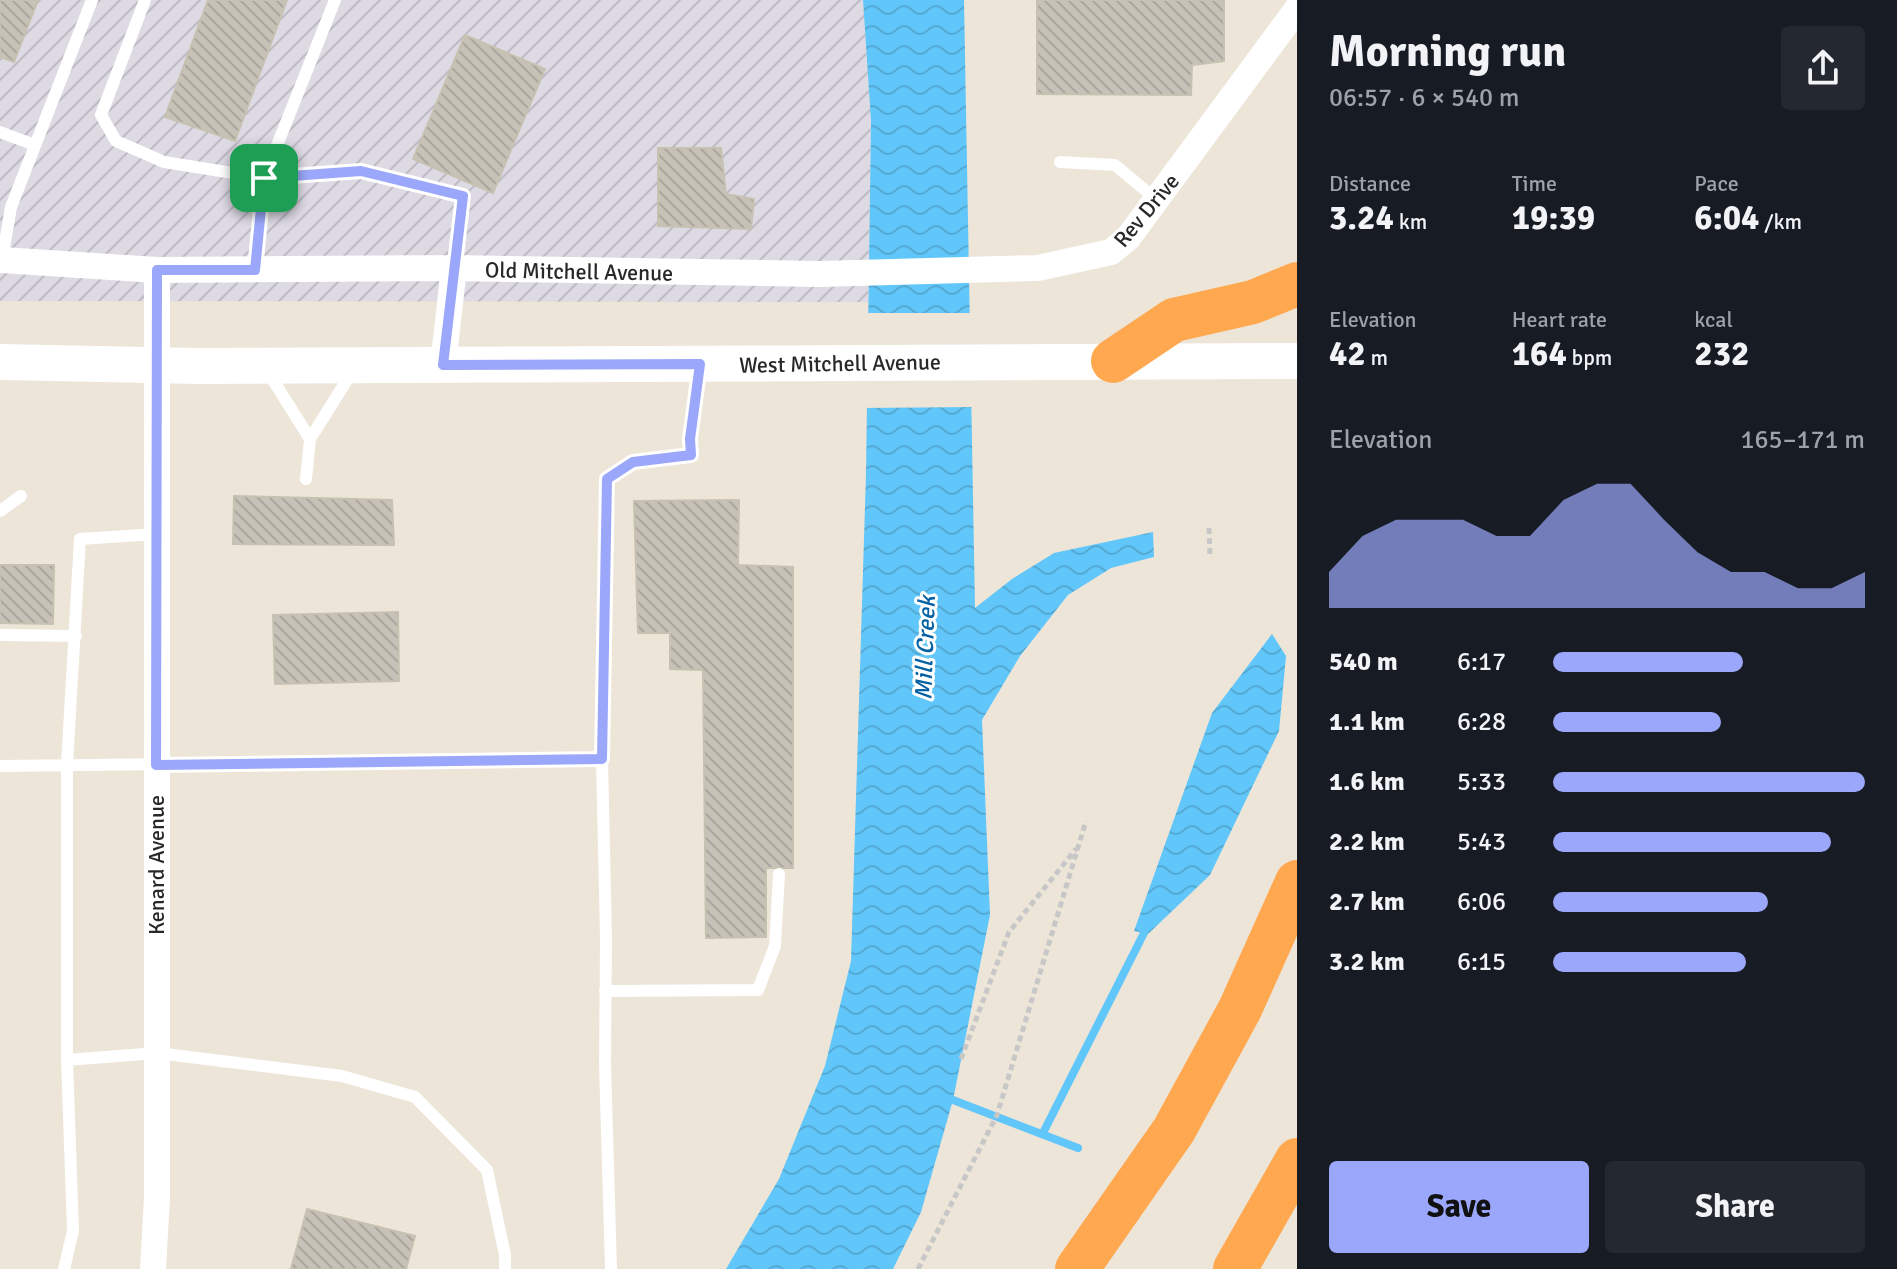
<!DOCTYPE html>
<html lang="en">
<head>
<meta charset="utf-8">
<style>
	body { margin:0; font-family:Signika,sans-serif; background:#242831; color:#f1f3f6; height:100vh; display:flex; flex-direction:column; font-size:30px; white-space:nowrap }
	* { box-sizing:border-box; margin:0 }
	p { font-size:26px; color:#9ea1a6 }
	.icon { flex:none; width:44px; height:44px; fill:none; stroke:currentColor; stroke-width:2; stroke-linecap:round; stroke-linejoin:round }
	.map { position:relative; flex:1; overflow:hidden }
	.drawer { display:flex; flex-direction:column; background:#171b24; width:600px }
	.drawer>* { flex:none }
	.pin { position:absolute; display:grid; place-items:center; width:68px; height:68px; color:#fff; margin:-34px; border-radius:16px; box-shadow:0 4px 12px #0006 }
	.round { display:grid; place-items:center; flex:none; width:84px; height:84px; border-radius:8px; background:#242831 }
	.headline { display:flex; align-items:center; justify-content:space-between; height:136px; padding:0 32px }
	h1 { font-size:44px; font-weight:700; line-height:60px }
	.metrics { display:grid; grid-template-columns:repeat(3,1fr); gap:12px; height:136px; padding:8px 32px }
	.metrics div { display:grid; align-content:center }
	.metrics b { font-size:34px; font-weight:700 }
	.metrics small { font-size:22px; font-weight:400 }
	.metrics p { font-size:22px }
	.chart { height:224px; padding:16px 32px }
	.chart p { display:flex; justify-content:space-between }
	.chart svg { width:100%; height:144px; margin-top:8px; fill:#9ba7fa; opacity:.7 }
	.cta { display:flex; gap:16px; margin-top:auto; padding:16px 32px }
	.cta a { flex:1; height:92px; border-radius:8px; background:#9ba7fa; color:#111; font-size:32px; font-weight:700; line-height:92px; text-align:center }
	.cta a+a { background:#242831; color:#f1f3f6 }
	ul { padding:0 32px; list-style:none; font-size:26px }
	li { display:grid; grid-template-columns:128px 96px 1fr; align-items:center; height:60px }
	li i { height:20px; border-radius:10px; background:#9ba7fa }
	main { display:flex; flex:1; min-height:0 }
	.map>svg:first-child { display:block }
	.industrial { fill:url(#industrial-furrows) }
	.water { fill:url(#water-waves) }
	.pier { fill:#ece5d8 }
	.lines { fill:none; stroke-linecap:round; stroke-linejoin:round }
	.stream { stroke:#61c6f9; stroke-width:8 }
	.building { fill:url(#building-back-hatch); stroke:#c7c1b2; stroke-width:2 }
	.path { stroke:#c7c7c7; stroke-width:5; stroke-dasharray:6 4; stroke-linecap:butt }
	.service { stroke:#fff; stroke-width:12 }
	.minor { stroke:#fff; stroke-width:26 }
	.secondary { stroke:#fff; stroke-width:36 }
	.motorway { stroke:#ffa850; stroke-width:44 }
	.route-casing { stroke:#fff; stroke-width:16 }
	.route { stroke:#9ba7fa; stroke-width:10 }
	.labels { text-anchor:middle; stroke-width:6; stroke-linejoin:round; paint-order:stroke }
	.street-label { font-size:22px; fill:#282828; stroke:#fff }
	.water-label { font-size:24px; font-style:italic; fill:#0261a3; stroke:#fff }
</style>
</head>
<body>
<main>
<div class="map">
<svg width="1297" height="1269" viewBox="0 0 1297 1269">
	<defs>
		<pattern id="industrial-furrows" width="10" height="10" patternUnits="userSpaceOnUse" patternTransform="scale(2)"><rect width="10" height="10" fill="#dddae4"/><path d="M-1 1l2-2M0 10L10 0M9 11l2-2" fill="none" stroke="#bebbc4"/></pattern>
		<pattern id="water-waves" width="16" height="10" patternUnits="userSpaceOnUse" patternTransform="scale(2)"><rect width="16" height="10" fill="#61c6f9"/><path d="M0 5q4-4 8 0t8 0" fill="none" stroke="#54aad5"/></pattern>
		<pattern id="building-back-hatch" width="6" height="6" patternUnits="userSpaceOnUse" patternTransform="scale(2)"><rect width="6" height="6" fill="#c7c2b8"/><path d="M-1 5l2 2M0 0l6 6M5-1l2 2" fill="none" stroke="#aba79e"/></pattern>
	</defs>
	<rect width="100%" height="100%" fill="#ece5d8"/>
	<!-- industrial -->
	<path class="industrial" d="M0 0H863L871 121 868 302 0 301Z"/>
	<!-- water -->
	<path class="water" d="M863 0H964L975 608 1012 579 1054 553 1153 532 1154 557 1111 568 1068 595 1020 656 982 720 990 915 953 1100 921 1212 893 1269H726L779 1179 825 1066 851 961 866 474 871 121Z
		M1272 634 1286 656 1279 731 1210 875 1148 934 1134 931 1212 713Z"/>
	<!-- pier -->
	<path class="pier" d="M864 313H975L977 407 863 408Z"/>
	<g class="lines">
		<!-- stream -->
		<path class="stream" d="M953 1100 1078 1148
			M1043 1133 1144 933"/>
	</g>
	<!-- building -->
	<path class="building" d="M0 0H38L14 62 0 57Z
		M208 0H287L235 141 165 117Z
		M1037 0H1224V61L1192 65 1191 95 1037 94Z
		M465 35 545 69 493 193 413 159Z
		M658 148H721L726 194 754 199 751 229 658 226Z
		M234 496 392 500 394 545 233 544Z
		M739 500 738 565 793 567V868H766V937L706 938 703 670 670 669V633H638L634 501Z
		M0 565H54L53 624 0 623Z
		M398 612 399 681 275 684 273 615Z
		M307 1209 415 1236 406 1269H291Z"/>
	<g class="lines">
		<!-- path -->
		<path class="path" d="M1209 528 1210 557
			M961 1059 1009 932 1076 849
			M918 1269 997 1115 1086 821"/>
		<!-- service -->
		<path class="service" d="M145 0 101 115 116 141 164 162 264 178 361 171 463 196 454 268
			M0 132 35 145
			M1060 162 1115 165 1157 200
			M0 260H2L11 207 92 0
			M255 270 264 178 335 0
			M268 372 310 439
			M306 479 310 439 352 372
			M0 511 21 496
			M0 635 76 636
			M0 766 602 759
			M605 991 758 990 775 946 779 874
			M67 1060 157 1053 342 1076 415 1097 487 1170 505 1255V1269
			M64 1269 73 1231 67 1060V765L80 539 157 534
			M611 1269 605 1063 606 939 602 759 607 479 633 462 691 455 690 439 700 367"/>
		<!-- minor -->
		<path class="minor" d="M2 260 157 270 454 268 820 274 1038 268 1111 252 1128 238 1297 9
			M443 365 454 268
			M153 1269 157 1198V270"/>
		<!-- secondary -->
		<path class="secondary" d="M0 362 198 366 1297 361"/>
		<!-- motorway -->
		<path class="motorway" d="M1113 361 1174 320 1253 302 1297 284
			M1077 1269 1174 1130 1240 1009 1297 882
			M1235 1269 1297 1160"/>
	</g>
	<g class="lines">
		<!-- route casing -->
		<g class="route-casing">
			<path id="route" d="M361 171 463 196 443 365 700 364 690 439 691 455 633 462 607 479 602 759 156 765 157 270H255L264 178Z"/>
		</g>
		<!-- route -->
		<use href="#route" class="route"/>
	</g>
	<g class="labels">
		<!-- street labels -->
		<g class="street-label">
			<text transform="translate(1146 210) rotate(-50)" y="8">Rev Drive</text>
			<text transform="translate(579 271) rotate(1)" y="8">Old Mitchell Avenue</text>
			<text transform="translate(840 363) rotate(-1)" y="8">West Mitchell Avenue</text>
			<text transform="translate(156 865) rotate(-90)" y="8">Kenard Avenue</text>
		</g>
		<!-- water labels -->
		<g class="water-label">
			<text transform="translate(925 648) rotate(-88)" y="8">Mill Creek</text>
		</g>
	</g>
</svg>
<div class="pin" style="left:264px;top:178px;background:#1e9e55"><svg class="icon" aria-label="arrive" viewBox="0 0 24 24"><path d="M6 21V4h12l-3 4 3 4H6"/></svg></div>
</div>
<section class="drawer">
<div class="headline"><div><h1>Morning run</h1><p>06:57 · 6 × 540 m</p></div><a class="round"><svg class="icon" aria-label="share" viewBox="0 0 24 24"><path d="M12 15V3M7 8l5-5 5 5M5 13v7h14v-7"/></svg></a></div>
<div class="metrics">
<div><p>Distance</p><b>3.24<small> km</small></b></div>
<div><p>Time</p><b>19:39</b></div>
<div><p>Pace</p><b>6:04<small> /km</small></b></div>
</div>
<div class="metrics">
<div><p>Elevation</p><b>42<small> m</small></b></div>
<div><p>Heart rate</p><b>164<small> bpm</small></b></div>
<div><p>kcal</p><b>232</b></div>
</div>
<div class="chart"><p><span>Elevation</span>165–171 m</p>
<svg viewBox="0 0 160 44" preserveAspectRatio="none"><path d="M0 44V33L10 22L20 17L30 17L40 17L50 22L60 22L70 11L80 6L90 6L100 17L110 27L120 33L130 33L140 38L150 38L160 33V44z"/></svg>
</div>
<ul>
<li><b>540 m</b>6:17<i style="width:61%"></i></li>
<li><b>1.1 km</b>6:28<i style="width:54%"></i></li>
<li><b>1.6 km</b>5:33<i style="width:100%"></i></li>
<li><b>2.2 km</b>5:43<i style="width:89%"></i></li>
<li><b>2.7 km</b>6:06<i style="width:69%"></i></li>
<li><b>3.2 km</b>6:15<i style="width:62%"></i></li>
</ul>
<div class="cta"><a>Save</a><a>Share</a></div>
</section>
</main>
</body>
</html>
